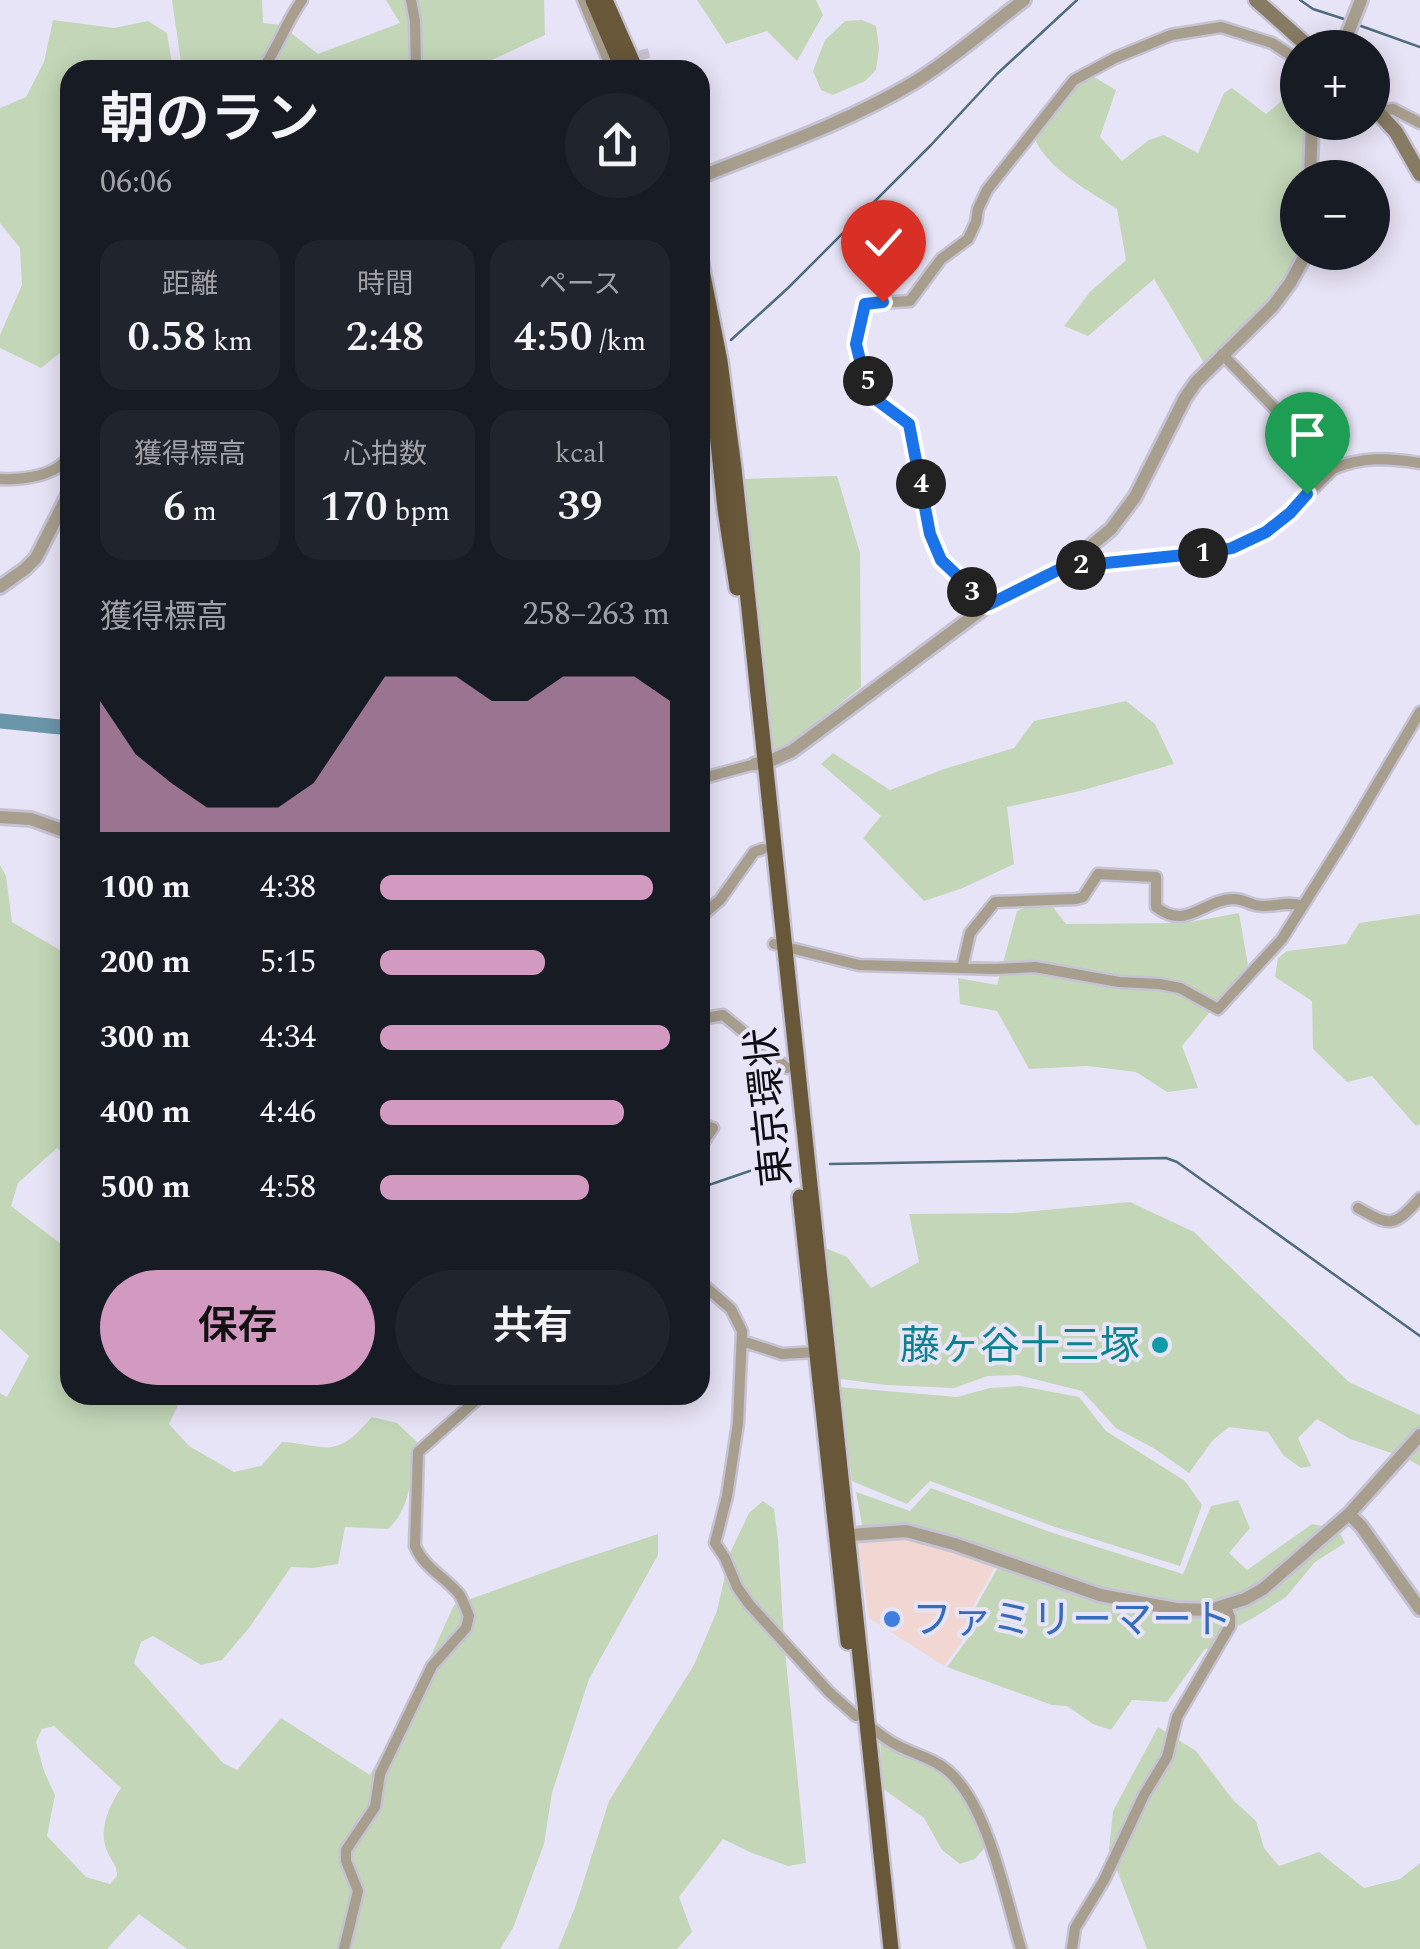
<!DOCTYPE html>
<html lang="ja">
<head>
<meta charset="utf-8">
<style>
	body { margin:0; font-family:Spectral,"Noto Sans JP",serif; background:#20242c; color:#f1f3f6; height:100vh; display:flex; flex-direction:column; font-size:38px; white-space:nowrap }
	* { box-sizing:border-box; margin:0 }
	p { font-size:32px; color:#9ea1a6 }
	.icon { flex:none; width:55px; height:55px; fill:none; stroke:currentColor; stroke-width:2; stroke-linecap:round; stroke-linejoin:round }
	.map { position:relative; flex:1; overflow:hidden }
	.panel { position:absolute; left:60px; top:60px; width:650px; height:1345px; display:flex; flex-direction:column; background:#171b24; border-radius:30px; box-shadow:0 5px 25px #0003 }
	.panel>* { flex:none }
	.buttons { position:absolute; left:1280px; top:30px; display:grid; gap:20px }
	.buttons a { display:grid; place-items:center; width:110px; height:110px; border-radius:50%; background:#171b24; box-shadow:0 5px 25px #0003; font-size:50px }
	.pin { position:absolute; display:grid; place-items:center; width:85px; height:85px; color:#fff; margin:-102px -42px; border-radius:50% 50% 50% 0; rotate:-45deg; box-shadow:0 0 10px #0007 }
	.pin .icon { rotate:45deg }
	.km { position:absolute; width:50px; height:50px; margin:-25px; border-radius:50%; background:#222; color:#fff; font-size:28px; line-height:50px; text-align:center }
	.round { display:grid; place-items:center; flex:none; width:105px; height:105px; border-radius:52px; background:#20242c }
	.summary { display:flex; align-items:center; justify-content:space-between; height:170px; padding:0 40px }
	h1 { font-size:55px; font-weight:600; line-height:75px }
	.metrics { display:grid; grid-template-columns:repeat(3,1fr); gap:15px; height:170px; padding:10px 40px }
	.metrics div { display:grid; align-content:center; border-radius:25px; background:#20242c; text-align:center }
	.metrics b { font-size:42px; font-weight:600 }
	.metrics small { font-size:28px; font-weight:400 }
	.metrics p { font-size:28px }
	.chart { height:280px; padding:20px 40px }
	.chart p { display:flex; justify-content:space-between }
	.chart svg { width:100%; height:180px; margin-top:10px; fill:#d29ac0; opacity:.7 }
	.action { display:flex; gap:20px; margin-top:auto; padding:20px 40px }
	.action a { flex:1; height:115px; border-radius:60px; background:#d29ac0; color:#111; font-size:40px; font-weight:600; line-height:115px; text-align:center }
	.action a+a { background:#20242c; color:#f1f3f6 }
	ul { padding:0 40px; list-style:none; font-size:32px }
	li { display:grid; grid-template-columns:160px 120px 1fr; align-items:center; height:75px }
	li i { height:25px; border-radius:12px; background:#d29ac0 }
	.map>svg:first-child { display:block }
	.commercial { fill:#f1d6d2 }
	.green { fill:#c3d7b8; fill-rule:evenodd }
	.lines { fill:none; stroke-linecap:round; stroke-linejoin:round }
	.stream { stroke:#4f6d7d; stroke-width:2.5 }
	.river { stroke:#6b96aa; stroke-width:15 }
	.minor-tunnel { stroke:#c7c4d5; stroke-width:10; stroke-dasharray:10 5; stroke-linecap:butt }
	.minor-casing { stroke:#c5c2d3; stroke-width:15 }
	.tertiary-casing { stroke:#c5c2d3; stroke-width:18 }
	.secondary-casing { stroke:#c5c2d3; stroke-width:19 }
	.trunk-casing { stroke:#c5c2d3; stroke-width:20 }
	.minor { stroke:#a79e8e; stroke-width:10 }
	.tertiary { stroke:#a79e8e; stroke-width:12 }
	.secondary { stroke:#877b63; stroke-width:14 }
	.trunk { stroke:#685738; stroke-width:15 }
	.route-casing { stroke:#fff; stroke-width:20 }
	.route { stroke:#1a73e8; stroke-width:12 }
	.culture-dot { fill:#0f9aa8; stroke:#e8e4f7; stroke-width:4 }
	.shop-dot { fill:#3f7fe0; stroke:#e8e4f7; stroke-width:4 }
	.labels { text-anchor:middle; stroke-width:8; stroke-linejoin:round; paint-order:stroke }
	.street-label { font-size:40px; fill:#0e0d13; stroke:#e8e4f7 }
	.culture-label { font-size:40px; fill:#0d838f; stroke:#e8e4f7; text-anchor:end }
	.shop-label { font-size:40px; fill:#366cbe; stroke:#e8e4f7; text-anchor:start }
</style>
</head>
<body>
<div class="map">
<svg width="1420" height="1949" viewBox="0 0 1420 1949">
	<rect width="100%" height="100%" fill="#e8e4f7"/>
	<!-- commercial -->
	<path class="commercial" d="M906 1534 997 1564 971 1609 977 1621 944 1666 869 1618 857 1537Z"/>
	<!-- green -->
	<path class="green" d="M172 0H262L263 23 281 25 318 54 400 23 386 0H544L545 35 492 60 497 70H182Z
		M697 0H816L823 15 797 61 767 31 726 44Z
		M53 20 114 28 148 21 167 33 173 70H70V345L41 368 0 348V335L22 285 20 248 0 223V108L26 97 44 62Z
		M862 20 876 26 879 48 876 70 865 81 833 95 821 90 813 71 825 40 845 21Z
		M1094 77 1116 90 1100 137 1122 161 1149 140 1164 135 1198 153 1224 93 1232 88 1266 114 1297 88 1298 122 1308 123 1302 177 1298 178 1296 257 1277 288 1254 317 1204 363 1154 279 1088 336 1064 326 1090 292 1126 260 1117 209C1088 190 1053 173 1036 142L1044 113 1069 80Z
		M837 476 860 553 861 687 791 742 771 751 742 479Z
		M1126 701 1155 724 1174 764 1080 791 1007 807 1014 864 963 888 924 901 863 838 881 816 821 764 833 753 890 790 944 769 1014 748 1034 721Z
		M0 865 6 876 12 922 70 956V1159L57 1148 18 1183 11 1206 70 1251V1395H177L180 1401 169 1424 189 1446 234 1472 261 1466 282 1442C296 1442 322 1449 332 1447 349 1444 361 1429 372 1417L397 1423 417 1442C412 1472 411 1509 388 1529L345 1527 338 1564 313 1568 291 1567 249 1628 222 1660 201 1665 153 1636 141 1642 134 1663 223 1763 237 1770 281 1718 370 1775 412 1697 454 1605 567 1564 658 1534V1555L589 1679 552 1793 544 1844 513 1928 500 1949H187L139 1914 107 1949H0V1393L7 1397 29 1356 0 1329ZM54 1726 121 1788C109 1806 97 1831 108 1853 112 1862 117 1865 117 1876L110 1884 86 1877 47 1836 55 1795 44 1771 36 1742 42 1729Z
		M1046 898 1066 924 1184 923 1239 913 1248 965 1182 1046 1198 1088 1167 1092 1136 1072 1088 1066 1029 1069 997 1011 960 1004 958 978 997 985 1017 911Z
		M1420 914V1124L1416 1126 1372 1076 1347 1082 1313 1049 1312 1001 1275 977 1278 958 1287 951 1346 944 1359 923Z
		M1130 1202 1194 1232 1349 1382 1420 1415V1466L1406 1458 1350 1439 1317 1419 1298 1438 1311 1466 1301 1468 1284 1456 1268 1432 1229 1427 1213 1440 1189 1473 1155 1449 1116 1428 1082 1391 1018 1375 988 1376 954 1388 886 1385 834 1378 823 1247 847 1257 871 1288 919 1262 909 1214 1013 1213Z
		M1021 1386 1079 1397 1106 1431 1185 1481 1202 1505 1180 1566 1052 1526 930 1481 907 1504 852 1481 839 1387 957 1397 990 1388Z
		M931 1488 1050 1532 1183 1574 1211 1506 1238 1500 1250 1528 1229 1553 1247 1570 1312 1524 1338 1529 1345 1543 1315 1562 1286 1597 1255 1617 1221 1635 1217 1648 1205 1649 1167 1702 1132 1700 1111 1730 1093 1724 1067 1706 1052 1705 947 1667 980 1622 974 1610 1003 1558 863 1530 856 1492 910 1511Z
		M763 1501 774 1509 778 1540 784 1640 806 1863 788 1866 752 1853 723 1839 679 1897 692 1932 677 1949H558L576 1905 609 1801 694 1665 717 1611 730 1553 749 1513Z
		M1158 1727 1196 1751 1233 1800 1256 1821 1264 1848 1279 1866 1319 1852 1364 1888 1400 1879 1420 1863V1949H1147L1109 1849 1113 1811Z
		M880 1739 901 1753 924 1760 953 1779 972 1809 987 1845 975 1859 960 1864 942 1850 924 1818 882 1788Z"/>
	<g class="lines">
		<!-- stream -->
		<path class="stream" d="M1300 0 1313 9 1344 19
			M1361 26 1420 47
			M731 340 788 288 931 145 997 74 1077 0
			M830 1164 1166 1158 1177 1162 1420 1336
			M700 1188 776 1162"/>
		<!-- river -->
		<path class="river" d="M0 721 70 728"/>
		<!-- minor-tunnel -->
		<path class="minor-tunnel" d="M625 59 649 53"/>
		<!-- minor casing -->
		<g class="minor-casing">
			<path id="minor" d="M411 0 415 21 416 70
				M583 0 612 70
				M262 70C278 48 286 22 302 0
				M1379 111 1393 109 1420 123
				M1222 354 1333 469
				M0 479C23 480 62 476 70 452
				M1068 565H1086L1214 552C1270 540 1294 507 1333 469 1362 456 1390 458 1420 463
				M988 605 941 560 930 534 917 458 909 424 874 398 860 360 856 344 865 304 910 301 941 259 968 239 976 222 978 209 987 190 1074 80 1115 58 1171 35 1221 27 1272 43 1298 60
				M700 779 755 764
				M700 921 706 912 720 900 754 852 763 849
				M774 944 859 965 996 969 1035 967 1119 982 1159 984 1180 988 1218 1009 1282 939 1346 837 1420 712
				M962 968 970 933 995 902 1076 899 1083 897 1098 874 1156 877V907C1187 931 1203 900 1232 899 1241 898 1247 903 1255 905 1271 909 1285 900 1303 906
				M700 1019 723 1015 787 1068
				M700 1124 713 1128 700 1147
				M1358 1208C1391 1227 1394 1227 1420 1198
				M700 1282 731 1309 742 1331 738 1423 727 1496 715 1543 725 1558 737 1587 749 1604 829 1692 856 1716
				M742 1341 782 1354 816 1352
				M868 1725C876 1731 884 1738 893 1743 911 1754 932 1757 948 1771 988 1805 1006 1899 1021 1949
				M344 1949 358 1891 346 1861V1850L375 1807 380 1774 432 1666 466 1628 469 1616C466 1609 463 1600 459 1594 444 1576 424 1568 415 1546L418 1452 482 1395
				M1072 1949 1075 1928 1104 1880 1144 1795 1167 1757 1177 1717 1230 1626V1617L1226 1607"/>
		</g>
		<!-- tertiary casing -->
		<g class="tertiary-casing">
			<path id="tertiary" d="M1342 48 1361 0
				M700 177C772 148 846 123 913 83 951 60 988 27 1024 0
				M1310 178 1312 122
				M700 421 724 415
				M0 587 25 569 36 558 70 491
				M755 764 770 761 792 751 988 605 1068 565 1111 529 1135 497 1185 398 1196 382 1273 306 1290 283 1307 252
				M0 817 31 819 70 833
				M1349 1514 1361 1526 1420 1609
				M837 1536 906 1531 954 1544 1100 1595 1176 1609 1210 1610 1245 1599 1263 1589 1349 1514 1420 1435"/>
		</g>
		<!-- secondary casing -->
		<g class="secondary-casing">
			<path id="secondary" d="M1256 0 1310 48
				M1372 106 1396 132 1420 174"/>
		</g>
		<!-- trunk casing -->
		<g class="trunk-casing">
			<path id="trunk" d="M593 0 623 70
				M605 0 636 70
				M700 260 720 361 734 468 891 1949
				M700 314 712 386 725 509 737 588
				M800 1197 848 1642"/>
		</g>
		<!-- minor -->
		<use href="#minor" class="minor"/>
		<!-- tertiary -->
		<use href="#tertiary" class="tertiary"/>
		<!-- secondary -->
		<use href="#secondary" class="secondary"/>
		<!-- trunk -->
		<use href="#trunk" class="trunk"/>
	</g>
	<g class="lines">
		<!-- route casing -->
		<g class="route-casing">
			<path id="route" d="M883 302 865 304 856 344 860 360 874 398 909 424 930 534 941 560 988 605 1068 565H1086L1214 552 1232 548 1266 532 1290 513 1307 494"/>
		</g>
		<!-- route -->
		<use href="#route" class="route"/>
	</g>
	<!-- markers -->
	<circle class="culture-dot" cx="1160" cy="1345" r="10"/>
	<circle class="shop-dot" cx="892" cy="1619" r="10"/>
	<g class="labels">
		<!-- street labels -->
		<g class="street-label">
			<text transform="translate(768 1107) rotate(-96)" y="14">東京環状</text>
		</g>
		<!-- culture labels -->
		<g class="culture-label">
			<text x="1140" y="1359">藤ヶ谷十三塚</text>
		</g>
		<!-- shop labels -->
		<g class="shop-label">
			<text x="912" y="1633">ファミリーマート</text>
		</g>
	</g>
</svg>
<div class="buttons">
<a>+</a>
<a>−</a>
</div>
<div class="pin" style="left:1307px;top:494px;background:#1e9e55"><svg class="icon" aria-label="arrive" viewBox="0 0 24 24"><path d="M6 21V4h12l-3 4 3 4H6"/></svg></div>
<div class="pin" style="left:883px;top:302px;background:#d93025"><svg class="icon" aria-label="check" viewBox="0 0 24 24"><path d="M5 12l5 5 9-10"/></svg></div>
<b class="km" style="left:1203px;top:553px">1</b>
<b class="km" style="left:1081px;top:565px">2</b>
<b class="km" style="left:972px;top:592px">3</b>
<b class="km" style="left:921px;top:484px">4</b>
<b class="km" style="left:868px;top:381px">5</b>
<section class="panel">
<div class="summary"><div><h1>朝のラン</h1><p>06:06</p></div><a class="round"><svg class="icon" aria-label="share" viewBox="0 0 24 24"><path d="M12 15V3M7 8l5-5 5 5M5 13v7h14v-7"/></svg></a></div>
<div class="metrics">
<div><p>距離</p><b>0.58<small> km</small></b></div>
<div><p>時間</p><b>2:48</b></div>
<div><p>ペース</p><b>4:50<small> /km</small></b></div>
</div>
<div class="metrics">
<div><p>獲得標高</p><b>6<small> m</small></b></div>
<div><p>心拍数</p><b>170<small> bpm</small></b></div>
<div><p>kcal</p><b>39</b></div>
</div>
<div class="chart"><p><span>獲得標高</span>258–263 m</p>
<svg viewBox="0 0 160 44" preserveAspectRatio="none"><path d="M0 44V12L10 25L20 32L30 38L40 38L50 38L60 32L70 19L80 6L90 6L100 6L110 12L120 12L130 6L140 6L150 6L160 12V44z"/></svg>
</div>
<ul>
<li><b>100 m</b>4:38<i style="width:94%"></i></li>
<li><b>200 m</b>5:15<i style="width:57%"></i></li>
<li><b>300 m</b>4:34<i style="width:100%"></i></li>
<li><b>400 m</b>4:46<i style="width:84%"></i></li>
<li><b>500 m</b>4:58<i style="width:72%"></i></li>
</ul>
<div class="action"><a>保存</a><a>共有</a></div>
</section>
</div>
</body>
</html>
